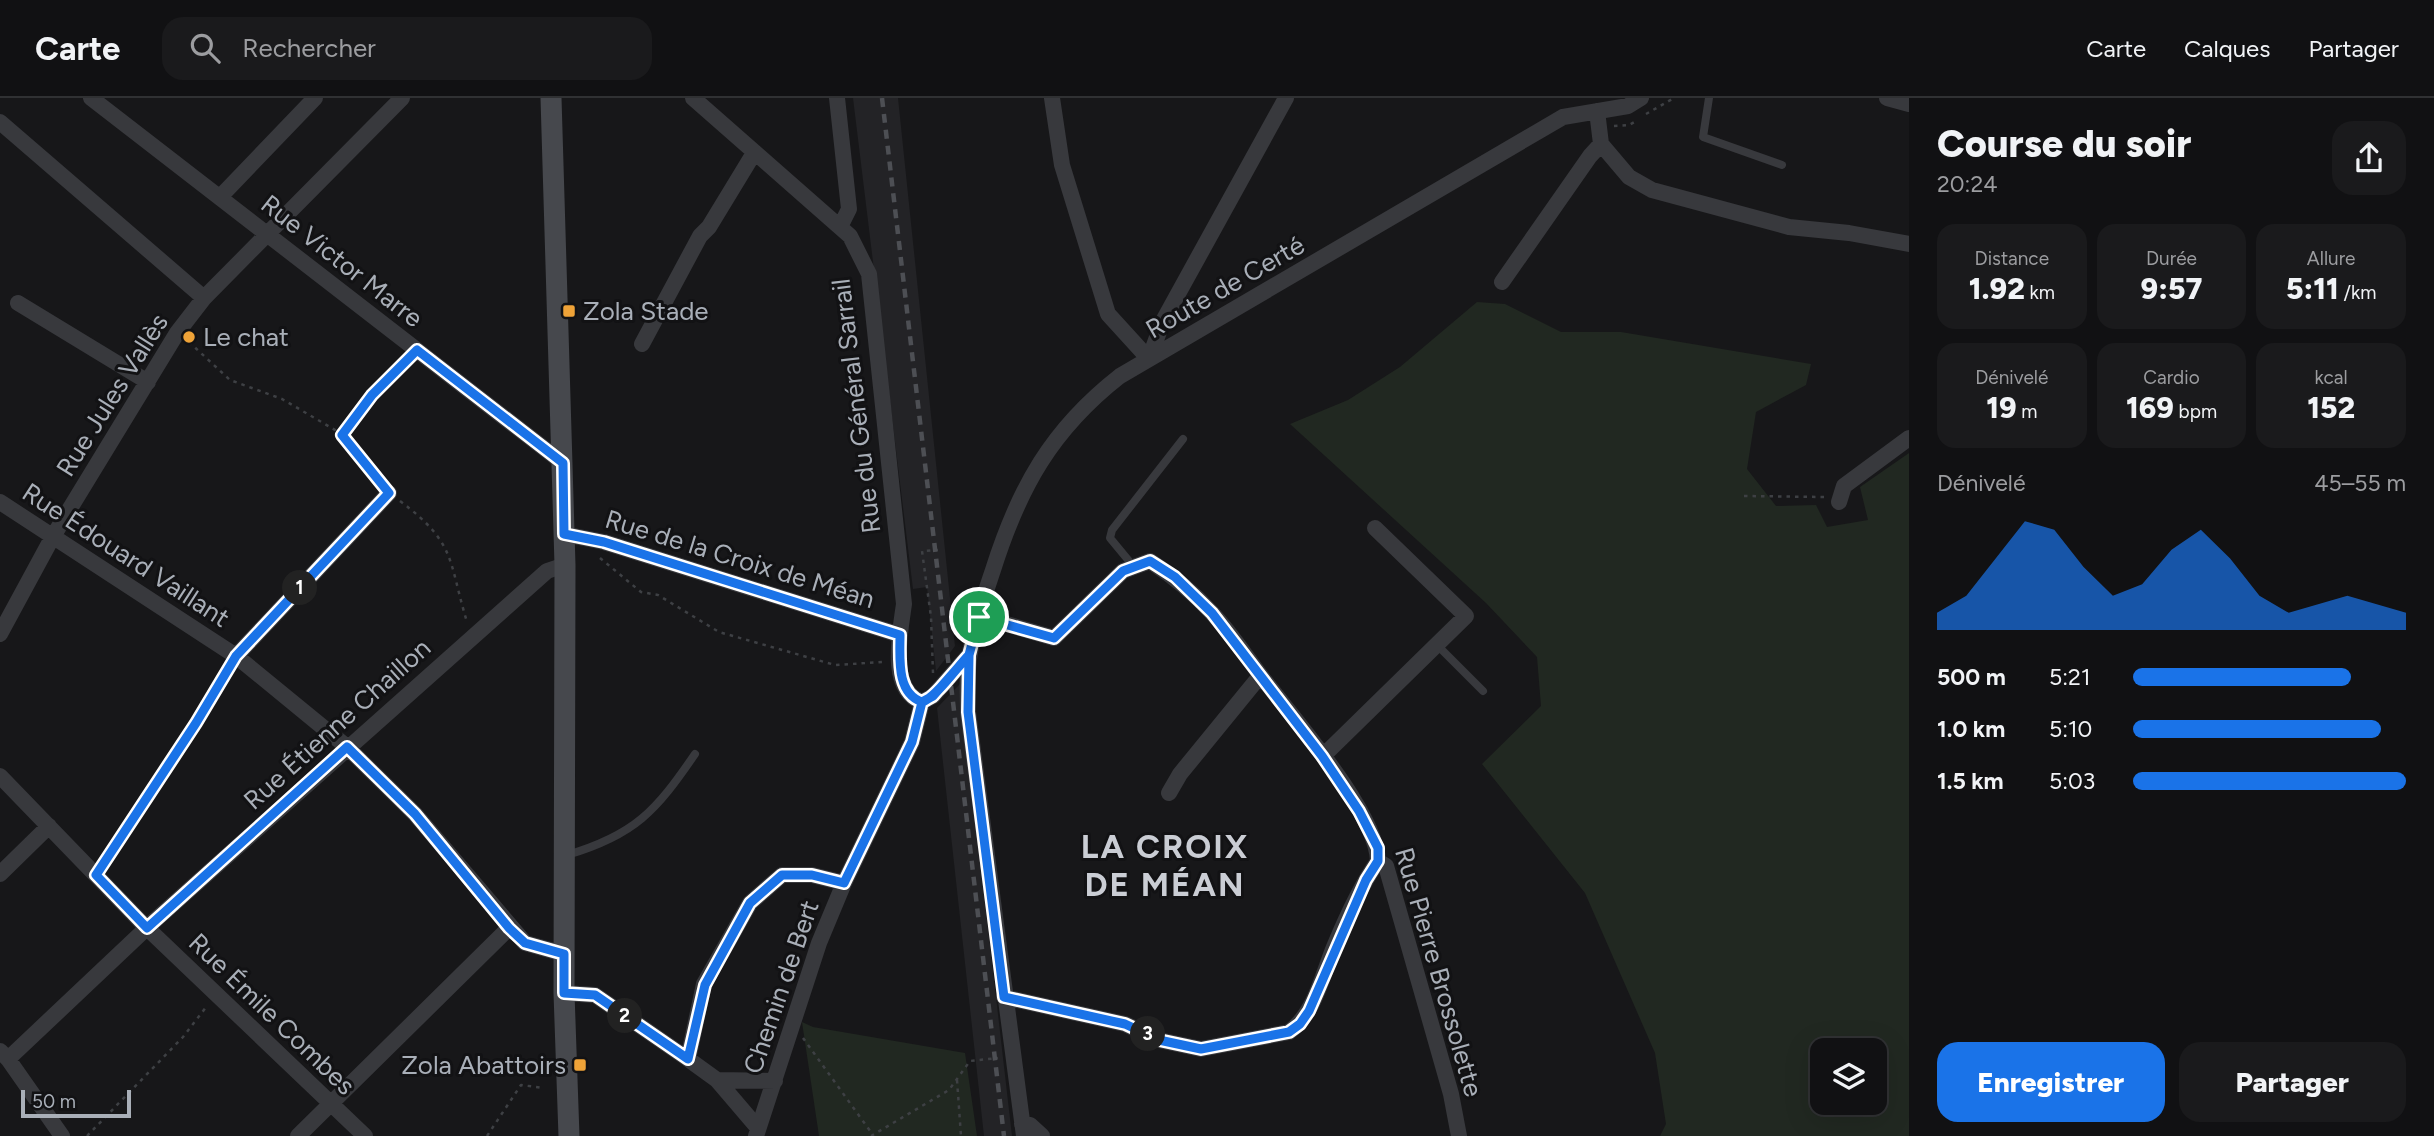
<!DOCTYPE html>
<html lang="fr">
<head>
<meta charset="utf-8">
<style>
	body { margin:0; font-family:Figtree,sans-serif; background:#1a1a1c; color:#f1f3f6; height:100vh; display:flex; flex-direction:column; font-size:26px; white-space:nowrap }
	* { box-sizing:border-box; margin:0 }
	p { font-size:23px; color:#9c9da0 }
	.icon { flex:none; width:38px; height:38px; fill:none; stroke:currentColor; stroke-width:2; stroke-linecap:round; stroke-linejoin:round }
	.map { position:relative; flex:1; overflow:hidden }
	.panel { display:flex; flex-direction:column; background:#111113; width:525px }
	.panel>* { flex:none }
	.controls { position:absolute; left:1810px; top:940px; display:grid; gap:14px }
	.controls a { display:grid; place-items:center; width:77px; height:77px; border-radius:14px; background:#111113; box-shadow:0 7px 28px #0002,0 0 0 2px #303133; font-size:35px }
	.scale { position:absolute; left:21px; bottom:18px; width:110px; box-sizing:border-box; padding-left:7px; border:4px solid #a9afb8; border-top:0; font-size:19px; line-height:24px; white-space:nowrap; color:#a9afb8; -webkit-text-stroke:5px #121214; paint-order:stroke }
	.pin { position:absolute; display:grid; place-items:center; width:60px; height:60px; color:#fff; margin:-30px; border:4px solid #fff; border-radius:50%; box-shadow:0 2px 7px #0007 }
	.km { position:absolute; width:35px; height:35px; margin:-18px; border-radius:50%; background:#222; color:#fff; font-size:19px; line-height:35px; text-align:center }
	.round { display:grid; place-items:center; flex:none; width:74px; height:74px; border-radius:21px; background:#1a1a1c }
	.headline { display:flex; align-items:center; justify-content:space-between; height:119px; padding:0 28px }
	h1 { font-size:38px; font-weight:800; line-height:52px }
	.figures { display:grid; grid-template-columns:repeat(3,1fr); gap:10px; height:119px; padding:7px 28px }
	.figures div { display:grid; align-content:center; border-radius:18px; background:#1a1a1c; text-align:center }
	.figures b { font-size:30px; font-weight:800 }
	.figures small { font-size:19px; font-weight:400 }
	.figures p { font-size:19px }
	.chart { height:196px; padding:14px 28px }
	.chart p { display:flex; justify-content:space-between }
	.chart svg { width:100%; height:126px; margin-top:7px; fill:#1a73e8; opacity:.7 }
	.button { display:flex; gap:14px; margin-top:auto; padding:14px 28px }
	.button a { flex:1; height:80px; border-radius:21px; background:#1a73e8; color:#fff; font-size:28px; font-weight:800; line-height:80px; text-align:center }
	.button a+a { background:#1a1a1c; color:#f1f3f6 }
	ul { padding:0 28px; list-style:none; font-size:23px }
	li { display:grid; grid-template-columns:112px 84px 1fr; align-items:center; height:52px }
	li i { height:18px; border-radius:9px; background:#1a73e8 }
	header { display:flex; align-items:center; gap:42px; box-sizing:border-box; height:98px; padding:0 35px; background:#111113; border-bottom:2px solid #303133 }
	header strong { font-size:33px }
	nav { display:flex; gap:38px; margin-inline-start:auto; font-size:24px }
	.search { width:490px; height:63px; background:#1a1a1c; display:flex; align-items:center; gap:18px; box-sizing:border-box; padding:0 24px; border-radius:21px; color:#9c9da0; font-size:26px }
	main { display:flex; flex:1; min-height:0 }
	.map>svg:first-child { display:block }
	.built { fill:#232326 }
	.green { fill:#212821; fill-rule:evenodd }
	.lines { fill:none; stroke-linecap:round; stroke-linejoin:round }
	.path { stroke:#3e4044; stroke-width:2.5; stroke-dasharray:3.5 5; stroke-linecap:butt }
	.service { stroke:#38393d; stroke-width:8 }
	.minor { stroke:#38393d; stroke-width:16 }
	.secondary { stroke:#46484d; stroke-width:21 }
	.rail { stroke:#4d4f54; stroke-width:4.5; stroke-dasharray:9 7; stroke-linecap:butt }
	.route-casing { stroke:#fff; stroke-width:14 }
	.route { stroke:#1a73e8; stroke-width:9 }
	.poi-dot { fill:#efa338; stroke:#121214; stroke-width:2.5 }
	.labels { text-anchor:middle; stroke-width:6; stroke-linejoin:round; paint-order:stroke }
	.street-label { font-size:26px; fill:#a9afb8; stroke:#121214 }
	.poi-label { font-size:26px; fill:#a9afb8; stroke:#121214; text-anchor:start }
	.district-label { font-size:33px; font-weight:bold; letter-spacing:2px; fill:#cacdd4; stroke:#121214 }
</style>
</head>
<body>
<header>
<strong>Carte</strong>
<div class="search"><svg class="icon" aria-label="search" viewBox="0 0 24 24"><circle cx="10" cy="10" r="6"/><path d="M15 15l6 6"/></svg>Rechercher</div>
<nav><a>Carte</a><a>Calques</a><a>Partager</a></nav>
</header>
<main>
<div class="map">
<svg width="1909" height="1038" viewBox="0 0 1909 1038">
	<rect width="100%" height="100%" fill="#171719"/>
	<!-- built -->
	<path class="built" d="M853 0H898L955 548 936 573 927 489 913 491Z
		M960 586 1012 1038H984L937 610Z"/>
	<!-- green -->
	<path class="green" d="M1477 204 1505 206 1561 234H1621L1811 266 1806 287 1756 314 1747 371 1776 408 1816 407 1827 429 1868 422 1860 389 1909 355V1038H1660L1666 1026 1655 955 1585 795 1482 666 1541 608 1537 559 1486 505 1290 326 1348 302 1400 269ZM1822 952H1874V1004H1822Z
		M802 924 813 929 965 955 977 1038H819Z"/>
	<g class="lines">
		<!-- path -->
		<path class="path" d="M1646 16 1674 0
			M1614 28 1629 27 1638 22
			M189 244 230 282 282 301 342 336 381 383
			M342 336 372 297 406 262
			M1744 398 1824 399
			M400 403C457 446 448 462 467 524
			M600 460 641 494 658 497 719 534 835 567 883 564
			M933 575 931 519 922 453 938 452
			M104 765 229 570
			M803 940 873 1037
			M957 982 961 1038
			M87 1038 183 939 207 908
			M487 1038 521 987 544 990
			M871 1038 949 992 970 963 998 960"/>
		<!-- service -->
		<path class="service" d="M1709 0 1703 39 1782 67
			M1134 469 1110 440 1112 432 1183 341
			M1438 548 1483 593
			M567 757C635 737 656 713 695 656"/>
		<!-- minor -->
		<path class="minor" d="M91 0 563 365
			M693 0 850 138 869 176 904 506C900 535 888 592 922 604
			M837 0 849 111 840 129
			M1052 0 1062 67 1108 216 1149 261
			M1887 0 1909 6
			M1597 13 1601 46 1629 79 1652 92 1789 129 1849 135 1909 146
			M0 24 204 200
			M220 99 315 0
			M1502 184 1590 58 1601 46
			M18 205 148 284
			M642 246 700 138 709 129 754 55
			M1149 261 1163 223 1286 0
			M0 404 236 558 347 649 415 716 525 845 564 856
			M1839 404 1844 388 1909 340
			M564 436 604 444 900 537
			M979 518 1054 540 1123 473 1150 463C1173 478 1193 494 1212 515 1230 534 1245 557 1261 578 1292 619 1376 713 1378 763L1386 768 1451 996 1459 1038
			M0 536 52 440 177 235 204 200 402 0
			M236 558 389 395
			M922 604 933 598 969 557
			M1323 658 1466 518 1375 430
			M0 678 147 830 365 1038
			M1169 695 1180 676 1260 578
			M0 776 49 728
			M564 895 595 897 688 961 717 982 758 1030
			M1004 899 1125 926 1159 942 1201 951 1289 934C1315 915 1322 878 1334 849 1346 820 1360 789 1378 763
			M0 953 8 961 153 824 547 473 565 467
			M8 961 62 1038
			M688 961 704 886 750 805 782 777H812L844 785
			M717 982 775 983
			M1022 1026 1030 1027 1042 1038
			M298 1038 509 830
			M756 1038 819 845 844 785 912 644 922 604
			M1024 1038 968 614C968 595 966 574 970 555 974 527 984 499 993 472 1019 390 1051 332 1120 278L1563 19 1628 8 1641 0"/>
		<!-- secondary -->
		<path class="secondary" d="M551 0 565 467 564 895 569 1038"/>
		<!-- rail -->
		<path class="rail" d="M882 0 1004 1038"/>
	</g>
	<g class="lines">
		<!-- route casing -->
		<g class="route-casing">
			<path id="route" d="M979 519 969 557 933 598 922 604C896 595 900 560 900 537L604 444 564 436 563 365 417 252 372 297 342 337 389 395 236 558 196 625 96 777 147 830 347 649 415 716 509 830 525 845 564 856V895L595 897 688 961 705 887 750 805 782 777H812L844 785 912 644 922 604C935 601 958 568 969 557L968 614 1004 899 1125 926 1159 942 1201 951 1289 934 1300 926 1309 913 1366 782 1378 763V750L1359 713 1322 658 1212 515 1175 479 1150 463 1123 473 1054 540 979 519"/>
		</g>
		<!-- route -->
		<use href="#route" class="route"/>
	</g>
	<!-- markers -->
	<g class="poi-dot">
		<rect x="562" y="206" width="14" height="14" rx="3.5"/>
		<circle cx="189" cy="239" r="7"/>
		<rect x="573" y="960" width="14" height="14" rx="3.5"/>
	</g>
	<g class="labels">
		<!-- street labels -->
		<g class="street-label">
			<text transform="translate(342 163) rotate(38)" y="9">Rue Victor Marre</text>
			<text transform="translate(1225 189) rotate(-30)" y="9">Route de Certé</text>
			<text transform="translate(112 297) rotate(-58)" y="9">Rue Jules Vallès</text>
			<text transform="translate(856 308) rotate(-97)" y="9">Rue du Général Sarrail</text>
			<text transform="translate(126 457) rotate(33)" y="9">Rue Édouard Vaillant</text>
			<text transform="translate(740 461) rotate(17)" y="9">Rue de la Croix de Méan</text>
			<text transform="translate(337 626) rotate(-42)" y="9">Rue Étienne Chaillon</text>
			<text transform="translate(1439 874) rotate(74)" y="9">Rue Pierre Brossolette</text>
			<text transform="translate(781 889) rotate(-71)" y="9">Chemin de Bert</text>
			<text transform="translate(272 916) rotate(44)" y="9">Rue Émile Combes</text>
		</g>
		<!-- poi labels -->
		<g class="poi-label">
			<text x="583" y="222">Zola Stade</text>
			<text x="203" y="248">Le chat</text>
			<text x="566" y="976" text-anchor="end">Zola Abattoirs</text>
		</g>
		<!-- district labels -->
		<g class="district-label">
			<text x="1165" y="760">LA CROIX<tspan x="1165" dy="38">DE MÉAN</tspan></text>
		</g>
	</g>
</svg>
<div class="controls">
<a><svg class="icon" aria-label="layers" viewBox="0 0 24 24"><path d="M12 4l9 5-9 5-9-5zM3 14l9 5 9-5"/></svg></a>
</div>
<div class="scale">50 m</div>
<div class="pin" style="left:979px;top:519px;background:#1e9e55"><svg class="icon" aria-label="arrive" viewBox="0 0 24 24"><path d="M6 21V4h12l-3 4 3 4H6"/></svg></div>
<b class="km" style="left:300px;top:490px">1</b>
<b class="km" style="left:625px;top:918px">2</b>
<b class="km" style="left:1148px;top:936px">3</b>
</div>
<section class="panel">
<div class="headline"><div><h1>Course du soir</h1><p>20:24</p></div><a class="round"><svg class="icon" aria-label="share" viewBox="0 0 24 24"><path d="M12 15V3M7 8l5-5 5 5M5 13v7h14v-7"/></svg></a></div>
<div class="figures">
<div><p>Distance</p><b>1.92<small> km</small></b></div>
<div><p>Durée</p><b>9:57</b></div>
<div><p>Allure</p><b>5:11<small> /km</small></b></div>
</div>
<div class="figures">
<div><p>Dénivelé</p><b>19<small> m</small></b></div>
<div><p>Cardio</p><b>169<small> bpm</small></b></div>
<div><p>kcal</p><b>152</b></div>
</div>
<div class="chart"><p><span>Dénivelé</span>45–55 m</p>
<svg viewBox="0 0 160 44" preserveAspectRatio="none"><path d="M0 44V38L10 32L20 19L30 6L40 9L50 22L60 32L70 28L80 16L90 9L100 19L110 32L120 38L130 35L140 32L150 35L160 38V44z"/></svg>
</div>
<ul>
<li><b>500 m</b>5:21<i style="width:80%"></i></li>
<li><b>1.0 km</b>5:10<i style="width:91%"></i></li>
<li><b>1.5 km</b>5:03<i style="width:100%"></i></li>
</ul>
<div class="button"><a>Enregistrer</a><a>Partager</a></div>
</section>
</main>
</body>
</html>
